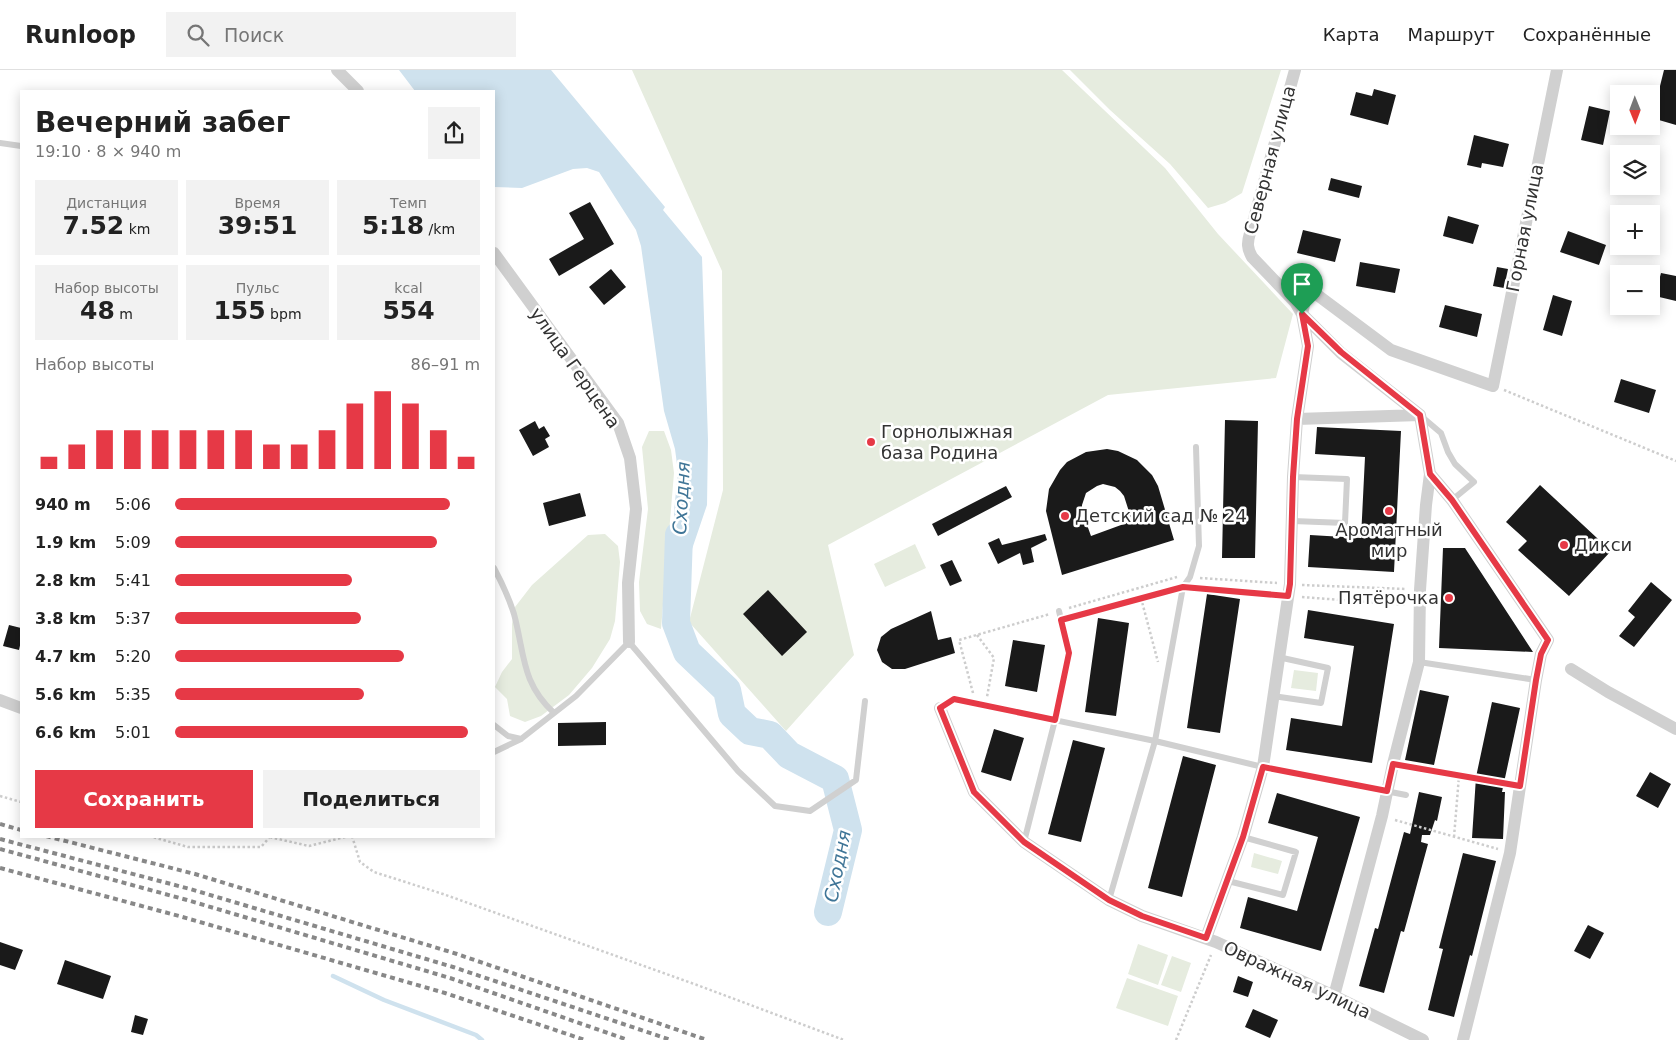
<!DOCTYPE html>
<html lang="ru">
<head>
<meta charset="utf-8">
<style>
	body { margin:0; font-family:"DejaVu Sans",sans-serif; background:#f2f2f2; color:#222; height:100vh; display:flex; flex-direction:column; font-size:19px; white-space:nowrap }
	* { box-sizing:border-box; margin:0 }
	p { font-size:16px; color:#767676 }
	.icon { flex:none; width:28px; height:28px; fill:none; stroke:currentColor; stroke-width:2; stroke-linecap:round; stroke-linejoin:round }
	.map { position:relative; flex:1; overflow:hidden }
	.drawer { position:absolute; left:20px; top:20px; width:475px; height:748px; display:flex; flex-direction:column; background:#fff; border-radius:0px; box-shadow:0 2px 12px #0003 }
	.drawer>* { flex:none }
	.needle { width:32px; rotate:179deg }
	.buttons { position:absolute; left:1610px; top:15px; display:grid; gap:10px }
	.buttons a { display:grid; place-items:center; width:50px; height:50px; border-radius:0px; background:#fff; box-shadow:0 2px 12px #0003; font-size:25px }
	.pin { position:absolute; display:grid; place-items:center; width:42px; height:42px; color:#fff; margin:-51px -21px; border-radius:50% 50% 50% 0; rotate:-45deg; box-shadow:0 0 5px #0007 }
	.pin .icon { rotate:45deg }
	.round { display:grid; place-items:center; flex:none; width:52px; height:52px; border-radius:0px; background:#f2f2f2 }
	.head { display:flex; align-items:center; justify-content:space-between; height:85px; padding:0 15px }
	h1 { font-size:28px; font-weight:800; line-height:38px }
	.figures { display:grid; grid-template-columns:repeat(3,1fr); gap:8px; height:85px; padding:5px 15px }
	.figures div { display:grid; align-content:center; border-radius:0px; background:#f2f2f2; text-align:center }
	.figures b { font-size:25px; font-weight:800 }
	.figures small { font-size:14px; font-weight:400 }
	.figures p { font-size:14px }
	.chart { height:140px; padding:10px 15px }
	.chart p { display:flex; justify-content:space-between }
	.chart svg { width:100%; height:90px; margin-top:5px; stroke:#e63946; stroke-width:6 }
	.primary-button { display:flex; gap:10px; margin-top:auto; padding:10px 15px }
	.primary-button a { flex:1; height:58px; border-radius:0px; background:#e63946; color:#fff; font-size:20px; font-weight:800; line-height:58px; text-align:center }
	.primary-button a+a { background:#f2f2f2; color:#222 }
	ul { padding:0 15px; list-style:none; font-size:16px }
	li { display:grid; grid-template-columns:80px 60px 1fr; align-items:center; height:38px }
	li i { height:12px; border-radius:6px; background:#e63946 }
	header { display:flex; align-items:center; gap:30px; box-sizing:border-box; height:70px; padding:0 25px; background:#fff; border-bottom:1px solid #e0e0e0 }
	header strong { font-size:24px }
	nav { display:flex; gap:28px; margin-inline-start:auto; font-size:18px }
	.search { width:350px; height:45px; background:#f2f2f2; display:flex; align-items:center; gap:12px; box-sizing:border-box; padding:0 18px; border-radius:0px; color:#767676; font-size:19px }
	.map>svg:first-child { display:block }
	.green { fill:#e6ecdf }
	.water { fill:#cfe2ee }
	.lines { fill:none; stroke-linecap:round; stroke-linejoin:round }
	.stream { stroke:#cfe2ee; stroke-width:4.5 }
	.river { stroke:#cfe2ee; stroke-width:28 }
	.building { fill:#1a1a1a; fill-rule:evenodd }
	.path { stroke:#cdcdcd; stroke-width:2.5; stroke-dasharray:2.5 2.5; stroke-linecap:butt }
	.service { stroke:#d0d0d0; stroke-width:6 }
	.minor { stroke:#d0d0d0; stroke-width:12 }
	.rail { stroke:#888; stroke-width:4; stroke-dasharray:5 4; stroke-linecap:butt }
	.route-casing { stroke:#fff; stroke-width:10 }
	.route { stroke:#e63946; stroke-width:6 }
	.poi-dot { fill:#e63946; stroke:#fff; stroke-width:2 }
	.labels { text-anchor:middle; stroke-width:5; stroke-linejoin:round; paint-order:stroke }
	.street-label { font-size:18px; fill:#333; stroke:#fff }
	.poi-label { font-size:18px; fill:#333; stroke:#fff; text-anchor:start }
	.water-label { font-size:19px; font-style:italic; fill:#3f7597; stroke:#fff }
</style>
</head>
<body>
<header>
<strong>Runloop</strong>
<div class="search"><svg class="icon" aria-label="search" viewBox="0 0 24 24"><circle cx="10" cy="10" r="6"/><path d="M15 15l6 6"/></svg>Поиск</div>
<nav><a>Карта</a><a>Маршрут</a><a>Сохранённые</a></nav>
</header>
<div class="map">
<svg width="1676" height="970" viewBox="0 0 1676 970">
	<rect width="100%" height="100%" fill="#fff"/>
	<!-- green -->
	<path class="green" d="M632 0H1062L1165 98 1218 164 1293 244 1276 308 1108 325 828 475 854 585 786 661 689 552 723 420 722 201Z
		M1070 0H1281L1242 123 1225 133 1208 138 1170 94 1110 40Z
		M649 361H664L671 380 674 403 661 559 647 554 640 541 639 512 648 439 642 377Z
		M605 464 618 476 620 492 615 551 610 569 592 598 569 625 541 646 525 652 510 646 507 629 495 617 502 602 512 589V554L515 537 532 515 588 465Z
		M915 474 926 498 885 517 874 494Z
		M1294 600 1318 603 1316 621 1291 618Z
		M1254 783 1282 791 1278 804 1251 797Z
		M1138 874 1168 885 1158 915 1128 904Z
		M1172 886 1191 893 1181 922 1161 915Z
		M1127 908 1178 926 1168 956 1116 938Z"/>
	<!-- water -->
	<path class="water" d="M399 0H551L665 137 663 140 702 187 708 370 707 435 690 485 687 491 678 502 674 500V441L678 402 675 379 664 341 641 176 636 160 599 102 587 98 573 99 522 118 494 117V21H415Z"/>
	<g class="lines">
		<!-- stream -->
		<path class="stream" d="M333 906 384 930 476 965 482 970"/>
		<!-- river -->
		<path class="river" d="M679 465 676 553 687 582 727 620 732 644 750 661 770 665 789 685 835 709 848 760 828 842"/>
	</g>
	<!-- building -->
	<path class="building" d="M1664 0H1676V55L1652 48Z
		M1374 19 1396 25 1388 55 1350 45 1356 22 1372 26Z
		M1589 36 1610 41 1603 75 1581 70Z
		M1474 65 1509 74 1503 97 1482 93 1481 98 1467 95Z
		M1331 108 1362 116 1359 128 1328 120Z
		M590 132 614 174 559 206 549 189 584 169 569 143Z
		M1448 146 1479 155 1473 174 1443 166Z
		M1303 160 1341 169 1335 192 1297 183Z
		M1568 161 1606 175 1599 195 1560 182Z
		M1360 192 1400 199 1395 223 1356 216Z
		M1497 197 1508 199 1504 218 1493 216Z
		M611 199 626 217 604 235 589 217Z
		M1661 203 1676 206V231L1655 226Z
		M1553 225 1572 231 1562 266 1543 260Z
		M1445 235 1482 244 1477 267 1439 257Z
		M1621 309 1656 320 1649 343 1614 332Z
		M1225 350 1258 351 1255 488H1222Z
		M535 351 539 359 544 356 550 366 545 369 549 377 533 386 519 360Z
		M1317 357 1401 361 1394 502 1308 497 1310 465 1361 468 1365 387 1315 384Z
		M1107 379 1118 381 1137 390 1152 405 1158 416 1174 470 1062 505 1046 441 1049 419 1060 400 1067 392 1086 382ZM1103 414 1115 417 1120 421 1124 426 1132 451 1091 466 1082 441V435L1086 423 1097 416Z
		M1540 415 1611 481 1569 526 1518 480 1527 471 1506 452Z
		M1006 416 1012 427 938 466 932 454Z
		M580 423 586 446 549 456 543 433Z
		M1045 464 1047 470 1031 478 1034 492 1023 495 1020 483 998 494 988 473 999 468 1002 475Z
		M1443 478H1465L1533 582 1439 578Z
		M952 490 962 511 950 516 940 495Z
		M1651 512 1672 530 1634 577 1619 566 1635 547 1628 541Z
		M768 520 807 562 782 586 743 544Z
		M1207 524 1240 529 1220 663 1187 658Z
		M1308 540 1394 554 1372 693 1286 680 1291 648 1342 656 1354 576 1304 568Z
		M931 541 938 570 951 567 955 583 905 599H892L882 592 877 580 881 567 891 559Z
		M1098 548 1129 553 1116 646 1085 642Z
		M9 555 21 558V571L19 580 3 576Z
		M1013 570 1045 575 1037 622 1005 616Z
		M1420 620 1449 626 1434 695 1405 690Z
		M1492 632 1520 638 1502 722H1505L1503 769 1472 768 1476 707Z
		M606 652V675L558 676V653Z
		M994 659 1024 668 1011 711 981 702Z
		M1073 670 1105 678 1081 772 1048 764Z
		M1183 686 1216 695 1182 827 1148 818Z
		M1650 702 1671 714 1658 738 1636 726Z
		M1419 722 1442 727 1437 751 1435 750 1430 765H1422L1421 772 1428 774 1404 862 1401 861 1384 923 1359 916 1375 858 1378 859 1404 762 1410 764Z
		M1277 723 1360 747 1321 881 1240 858 1248 827 1297 841 1318 767 1268 753Z
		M1463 783 1496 791 1472 886 1470 885 1454 947 1428 940 1443 879 1439 878Z
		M1588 855 1604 863 1590 889 1574 881Z
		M0 872 23 880 15 900 0 895Z
		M65 890 111 906 103 929 57 914Z
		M1238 906 1253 912 1248 927 1233 922Z
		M1253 939 1278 950 1270 968 1245 957Z
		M135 945 148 949 143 965 131 962Z"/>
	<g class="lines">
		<!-- path -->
		<path class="path" d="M1504 320 1676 391
			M1200 508 1277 513
			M1302 515 1406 519
			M1195 518 1274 525
			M1302 527 1406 535
			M1141 528 1158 592
			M1069 538 1177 507
			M1071 547 1172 520
			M977 565 994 588 987 627
			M973 623 959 570 1050 544
			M1407 696 1507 714
			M0 726 21 732
			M1395 750 1498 779
			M149 766 188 777H261L269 768
			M265 766 309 776 349 766
			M352 766 360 792 374 802 443 824 697 915 844 970
			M1454 767 1459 706
			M1176 970 1211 885"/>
		<!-- service -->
		<path class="service" d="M0 73 21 76
			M1421 346 1441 363 1448 382 1455 394 1474 412 1452 430
			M1293 451 1345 453 1347 409 1293 407
			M494 498C502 513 509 528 514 544 525 585 521 612 554 643
			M1419 592 1536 610
			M1273 626 1321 633 1328 598 1278 587
			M940 638 954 629 1155 671 1263 697 1406 725
			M494 655 508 666 521 669
			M494 682 521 669 576 626 629 572 738 701 775 736 810 741 856 710 865 631
			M1024 772 1055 650 1069 583 1059 541
			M1228 811 1283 825 1296 782 1243 767
			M1109 830 1155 671 1183 517 1190 507 1199 476 1196 377"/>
		<!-- minor -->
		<path class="minor" d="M337 0 358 21
			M1295 0 1250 163C1247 173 1247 178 1252 187L1295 232 1302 244 1341 283 1420 345
			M494 183 618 353 630 388 636 439 628 513 629 572
			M1420 345 1430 404 1452 430 1548 570 1541 584 1536 610 1510 783 1463 970
			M1297 349 1308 276 1302 244 1306 226 1316 224 1391 280 1493 316 1557 0
			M1571 599 1608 622 1676 659
			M0 630 21 638
			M940 638 974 722 1024 772 1109 830 1142 846 1216 872 1334 926 1423 970
			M1206 868 1243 767 1263 697 1290 514 1293 407 1297 349 1420 345
			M1334 926 1382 746 1393 694 1419 592 1420 520 1426 435 1430 404"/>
		<!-- rail -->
		<path class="rail" d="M0 754 21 760
			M46 766 195 804 457 884 707 970
			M0 769 190 819 453 897 671 970
			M0 779 187 830 450 908 628 970
			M0 798 179 846 445 923 585 970"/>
	</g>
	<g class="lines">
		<!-- route casing -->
		<g class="route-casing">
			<path id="route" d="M1302 244 1341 282 1420 345 1430 404 1452 430 1548 570 1541 584 1536 610 1520 716 1393 694 1387 721 1263 697 1243 767 1206 868 1142 846 1109 830 1024 772 974 722 940 638 954 629 1055 650 1069 583 1061 550 1183 517 1288 526 1290 514 1293 407 1297 349 1308 276Z"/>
		</g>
		<!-- route -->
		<use href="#route" class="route"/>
	</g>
	<!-- markers -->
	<g class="poi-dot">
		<circle cx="871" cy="372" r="5"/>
		<circle cx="1389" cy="441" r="5"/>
		<circle cx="1065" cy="446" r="5"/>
		<circle cx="1564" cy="475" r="5"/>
		<circle cx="1449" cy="528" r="5"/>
	</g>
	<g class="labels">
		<!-- street labels -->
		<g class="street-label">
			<text transform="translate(1270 90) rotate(-75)" y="6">Северная улица</text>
			<text transform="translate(1525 158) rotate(-79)" y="6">Горная улица</text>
			<text transform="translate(575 298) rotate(55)" y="6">улица Герцена</text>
			<text transform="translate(1297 910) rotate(25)" y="6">Овражная улица</text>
		</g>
		<!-- poi labels -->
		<g class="poi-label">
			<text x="881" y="368">Горнолыжная<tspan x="881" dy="21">база Родина</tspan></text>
			<text x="1075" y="452">Детский сад № 24</text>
			<text x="1389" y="466" text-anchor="middle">Ароматный<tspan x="1389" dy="21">мир</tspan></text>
			<text x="1574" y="481">Дикси</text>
			<text x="1439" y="534" text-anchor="end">Пятёрочка</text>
		</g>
		<!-- water labels -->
		<g class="water-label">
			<text transform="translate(681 428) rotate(-87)" y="7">Сходня</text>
			<text transform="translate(837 796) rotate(-79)" y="7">Сходня</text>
		</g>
	</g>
</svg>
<div class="buttons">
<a><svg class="needle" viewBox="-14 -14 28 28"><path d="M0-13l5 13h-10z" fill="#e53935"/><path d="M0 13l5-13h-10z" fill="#767676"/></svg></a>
<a><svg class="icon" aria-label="layers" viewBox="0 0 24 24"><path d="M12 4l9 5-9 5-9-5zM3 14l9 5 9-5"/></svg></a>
<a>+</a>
<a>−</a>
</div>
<div class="pin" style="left:1302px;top:244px;background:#1e9e55"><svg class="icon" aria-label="arrive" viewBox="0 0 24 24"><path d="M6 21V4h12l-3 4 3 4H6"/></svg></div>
<section class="drawer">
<div class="head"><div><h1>Вечерний забег</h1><p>19:10 · 8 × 940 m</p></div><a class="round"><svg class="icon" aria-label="share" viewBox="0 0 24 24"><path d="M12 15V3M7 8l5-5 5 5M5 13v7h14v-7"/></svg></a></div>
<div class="figures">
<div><p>Дистанция</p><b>7.52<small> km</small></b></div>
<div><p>Время</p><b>39:51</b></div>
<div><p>Темп</p><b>5:18<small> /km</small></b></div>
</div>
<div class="figures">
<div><p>Набор высоты</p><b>48<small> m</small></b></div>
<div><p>Пульс</p><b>155<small> bpm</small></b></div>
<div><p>kcal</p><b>554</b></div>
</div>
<div class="chart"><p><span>Набор высоты</span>86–91 m</p>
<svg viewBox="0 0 160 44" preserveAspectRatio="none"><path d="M5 44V38M15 44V32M25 44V25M35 44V25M45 44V25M55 44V25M65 44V25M75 44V25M85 44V32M95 44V32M105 44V25M115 44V12M125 44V6M135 44V12M145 44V25M155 44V38"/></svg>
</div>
<ul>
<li><b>940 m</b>5:06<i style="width:90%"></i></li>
<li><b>1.9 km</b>5:09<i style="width:86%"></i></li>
<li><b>2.8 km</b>5:41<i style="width:58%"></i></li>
<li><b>3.8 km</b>5:37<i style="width:61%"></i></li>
<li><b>4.7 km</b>5:20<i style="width:75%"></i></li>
<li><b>5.6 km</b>5:35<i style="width:62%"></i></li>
<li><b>6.6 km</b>5:01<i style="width:96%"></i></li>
</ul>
<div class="primary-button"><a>Сохранить</a><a>Поделиться</a></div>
</section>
</div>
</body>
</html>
